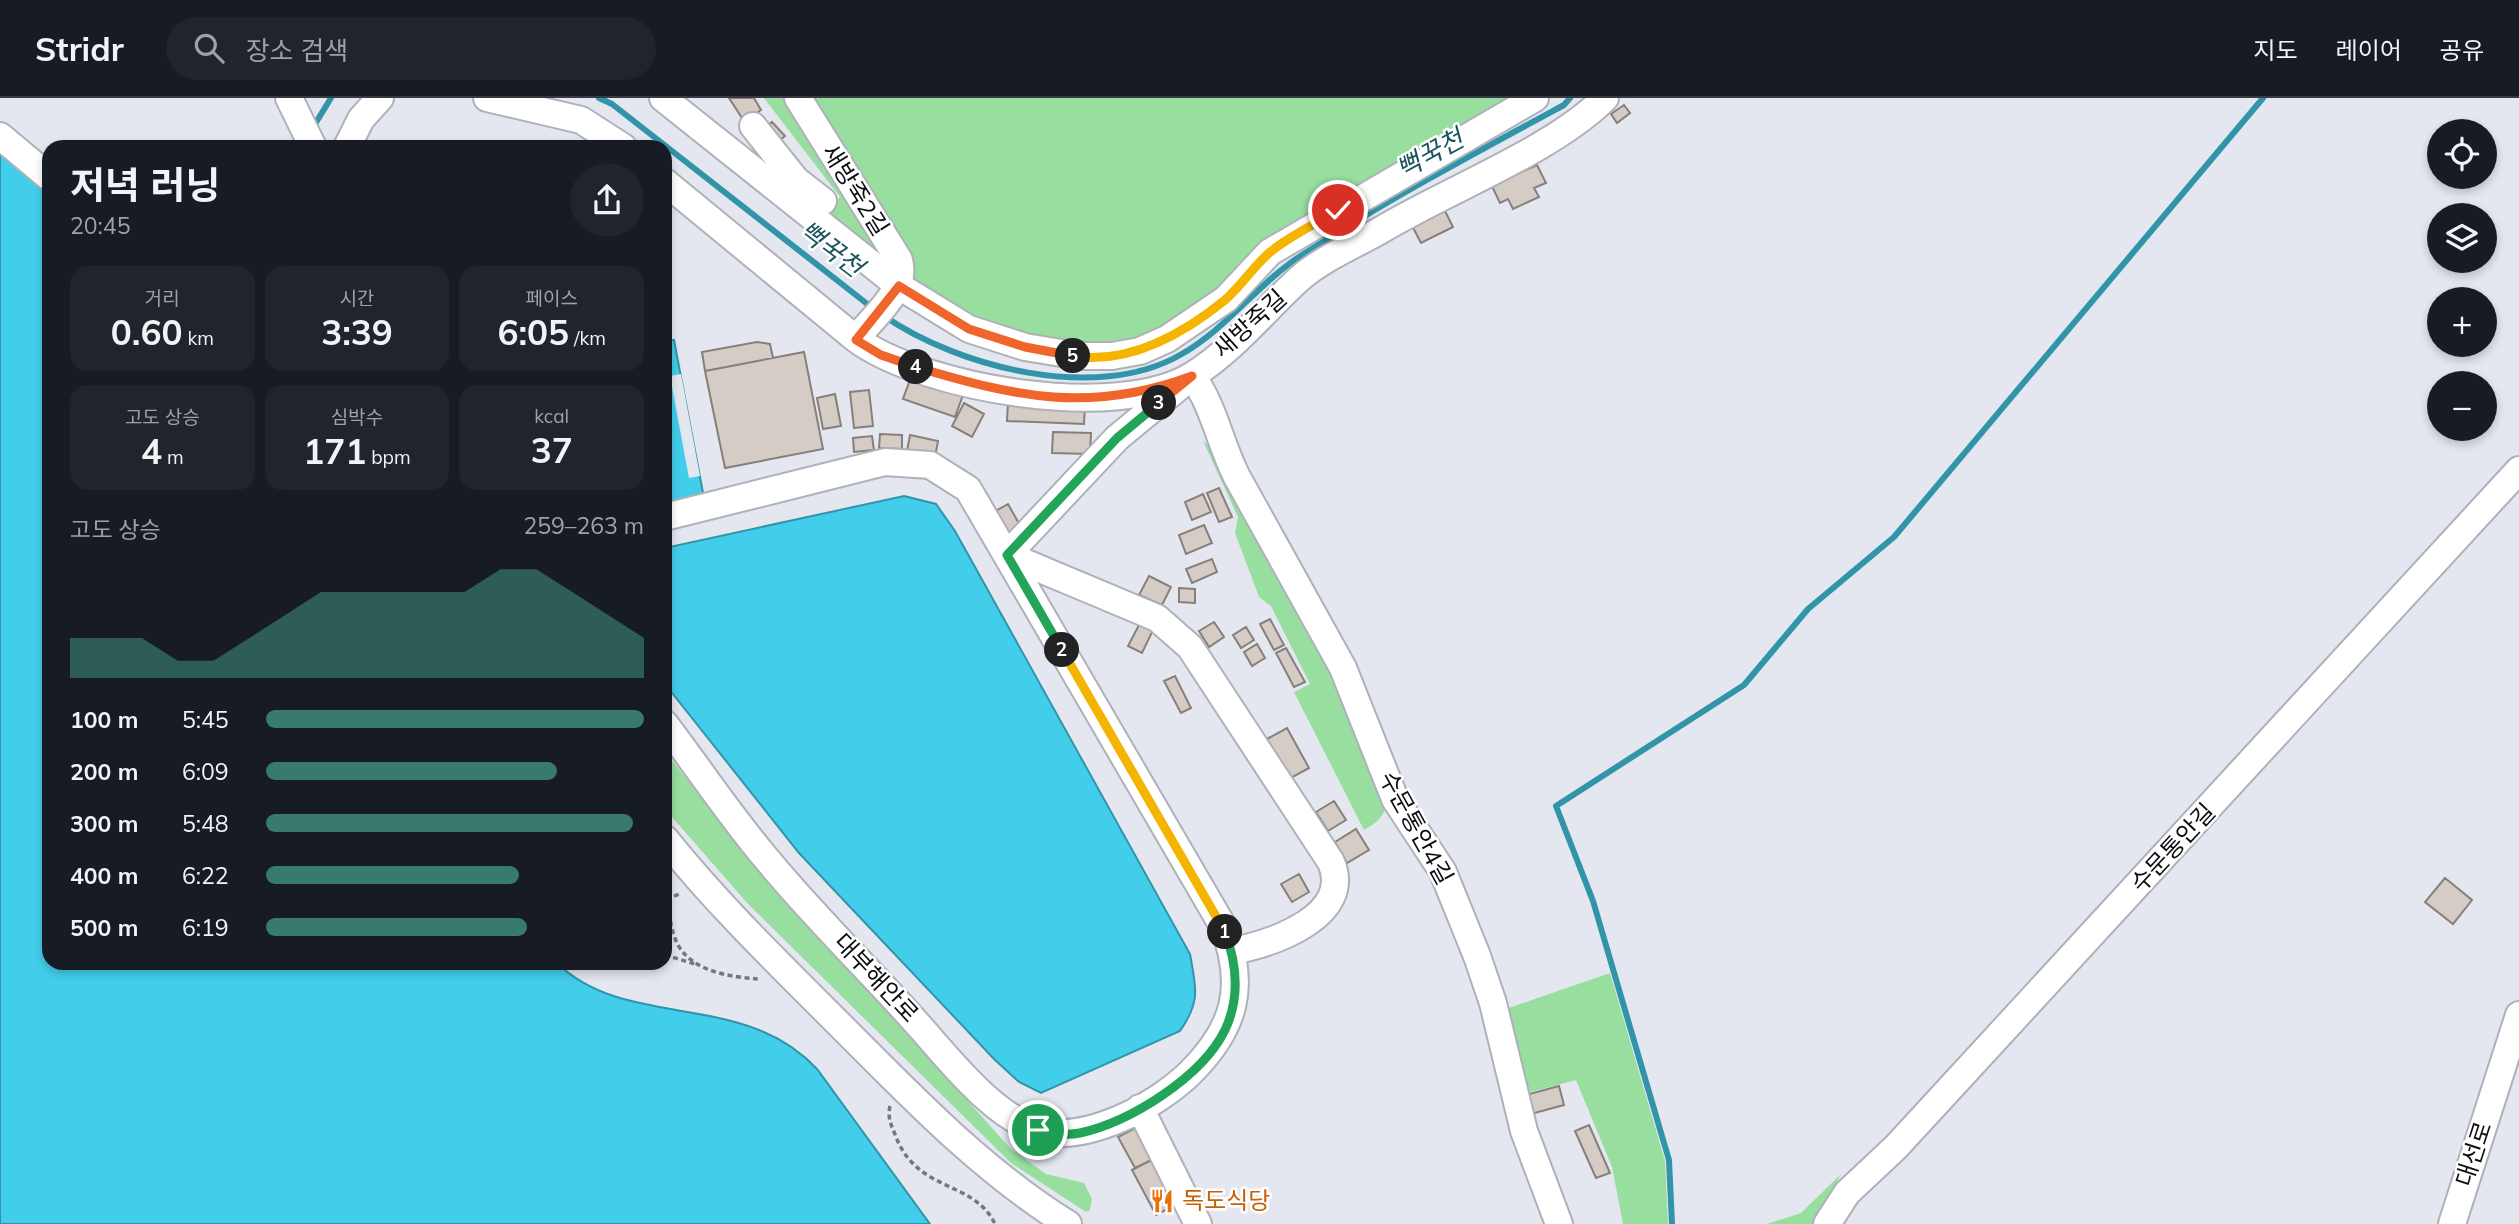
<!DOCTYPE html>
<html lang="ko">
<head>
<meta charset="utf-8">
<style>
	body { margin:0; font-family:Mulish,"Noto Sans KR",sans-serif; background:#20242c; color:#f1f3f6; height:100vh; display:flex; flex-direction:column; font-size:26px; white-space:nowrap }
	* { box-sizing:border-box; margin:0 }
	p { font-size:23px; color:#9ea1a6 }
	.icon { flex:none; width:38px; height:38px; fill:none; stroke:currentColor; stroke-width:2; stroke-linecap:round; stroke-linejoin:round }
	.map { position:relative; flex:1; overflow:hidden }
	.sheet { position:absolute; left:42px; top:42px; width:630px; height:830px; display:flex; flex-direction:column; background:#171b24; border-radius:21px; box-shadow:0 4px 10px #0003 }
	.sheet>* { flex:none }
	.fabs { position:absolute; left:2427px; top:21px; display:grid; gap:14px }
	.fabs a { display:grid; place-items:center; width:70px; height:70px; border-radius:50%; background:#171b24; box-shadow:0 4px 10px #0003; font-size:35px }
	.pin { position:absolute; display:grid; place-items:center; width:60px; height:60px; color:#fff; margin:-30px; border:4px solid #fff; border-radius:50%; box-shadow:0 2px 7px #0007 }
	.km { position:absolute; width:35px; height:35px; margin:-18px; border-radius:50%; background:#222; color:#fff; font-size:19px; line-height:35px; text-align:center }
	.round { display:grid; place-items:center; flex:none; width:74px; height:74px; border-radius:37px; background:#20242c }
	.head { display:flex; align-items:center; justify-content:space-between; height:119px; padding:0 28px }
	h1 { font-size:38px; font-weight:700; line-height:52px }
	.metrics { display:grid; grid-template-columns:repeat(3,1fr); gap:10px; height:119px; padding:7px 28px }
	.metrics div { display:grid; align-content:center; border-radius:18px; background:#20242c; text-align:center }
	.metrics b { font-size:35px; font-weight:700 }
	.metrics small { font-size:19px; font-weight:400 }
	.metrics p { font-size:19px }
	.chart { height:196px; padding:14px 28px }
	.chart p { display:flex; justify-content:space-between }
	.chart svg { width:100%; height:126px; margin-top:7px; fill:#387a6b; opacity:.7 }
	ul { padding:0 28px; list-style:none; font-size:23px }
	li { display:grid; grid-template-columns:112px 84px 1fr; align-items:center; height:52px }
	li i { height:18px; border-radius:9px; background:#387a6b }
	header { display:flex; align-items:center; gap:42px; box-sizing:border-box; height:98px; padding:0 35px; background:#171b24; border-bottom:2px solid #363941 }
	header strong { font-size:33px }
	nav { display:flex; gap:38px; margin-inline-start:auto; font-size:24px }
	.search { width:490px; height:63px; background:#20242c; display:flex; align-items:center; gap:18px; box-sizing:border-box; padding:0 24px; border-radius:38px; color:#9ea1a6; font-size:26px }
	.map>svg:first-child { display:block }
	.green { fill:#98de9f }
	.water { fill:#42ceeb; stroke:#3294a9; stroke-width:2 }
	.pier { fill:#e4e7f0 }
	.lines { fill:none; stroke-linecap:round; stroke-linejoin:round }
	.stream { stroke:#3294a9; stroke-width:6 }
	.building { fill:#d5ccc6; stroke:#877f7a; stroke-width:2 }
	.minor-casing { stroke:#afb1ba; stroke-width:30 }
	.path { stroke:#76787e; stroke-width:3.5; stroke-dasharray:5 3.5; stroke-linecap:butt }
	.minor { stroke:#fff; stroke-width:26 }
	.split-1-casing { stroke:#fff; stroke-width:14 }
	.split-2-casing { stroke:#fff; stroke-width:14 }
	.split-3-casing { stroke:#fff; stroke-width:14 }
	.split-4-casing { stroke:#fff; stroke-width:14 }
	.split-5-casing { stroke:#fff; stroke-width:14 }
	.split-6-casing { stroke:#fff; stroke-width:14 }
	.split-1 { stroke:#22a559; stroke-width:9 }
	.split-2 { stroke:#f5b400; stroke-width:9 }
	.split-3 { stroke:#22a559; stroke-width:9 }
	.split-4 { stroke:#f0652b; stroke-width:9 }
	.split-5 { stroke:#f0652b; stroke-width:9 }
	.split-6 { stroke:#f5b400; stroke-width:9 }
	.labels { text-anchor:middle; stroke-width:5; stroke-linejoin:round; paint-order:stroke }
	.street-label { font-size:24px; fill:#0c0d10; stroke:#fff }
	.food-label { font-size:24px; fill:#c56008; stroke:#fff; text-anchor:start }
	.water-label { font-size:26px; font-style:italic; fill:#1b5561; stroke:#fff }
</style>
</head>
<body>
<header>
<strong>Stridr</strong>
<div class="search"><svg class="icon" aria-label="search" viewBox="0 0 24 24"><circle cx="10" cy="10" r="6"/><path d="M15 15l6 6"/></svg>장소 검색</div>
<nav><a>지도</a><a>레이어</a><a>공유</a></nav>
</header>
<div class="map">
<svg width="2519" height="1126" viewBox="0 0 2519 1126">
	<rect width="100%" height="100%" fill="#e4e7f0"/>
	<!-- green -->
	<path class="green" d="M764 0H792L888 162 822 120 840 99Z
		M804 0H1526L1139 250 1026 245 916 193Z
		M1203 343 1219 357 1306 509 1388 701C1385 718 1378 724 1364 732L1294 594 1310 586 1271 508 1259 499 1235 435 1238 419Z
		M665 654 758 769 1010 1050 1046 1076 1084 1085 1092 1101 1090 1112 1086 1114 1011 1065 748 806 665 711Z
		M1610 875 1665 1063 1668 1126H1623L1612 1069 1576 982 1519 997 1500 913Z
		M1841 1076 1814 1126H1767L1801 1115Z"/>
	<!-- water -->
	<path class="water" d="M0 46 49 89V864L557 865C627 933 742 891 817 971L930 1126H0Z
		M665 242H674L704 400 665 410Z
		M904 398 936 406 955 433 1190 856C1196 890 1201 903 1180 933L1041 995 1019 984 994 961 799 755 665 586V450Z"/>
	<!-- pier -->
	<path class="pier" d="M681 276 700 378 689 380 670 278Z"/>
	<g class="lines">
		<!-- stream -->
		<path class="stream" d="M599 0 612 6 875 212
			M312 31 331 0
			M884 218C958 269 1096 305 1180 257 1227 231 1258 185 1302 157 1387 102 1475 55 1564 7L1570 0
			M1672 1126 1669 1062 1593 803 1556 708 1744 587 1808 511 1894 439 2263 0"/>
	</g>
	<!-- building -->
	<path class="building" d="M729 0H754L761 12 744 23Z
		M1624 7 1630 15 1617 25 1611 16Z
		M772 24 785 38 777 45 765 30Z
		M1537 67 1546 85 1534 90 1539 99 1513 111 1508 101 1500 105 1488 80 1514 68 1517 76Z
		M1441 105 1453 129 1421 145 1409 122Z
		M757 244 770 246 773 260 705 273 702 254Z
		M804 254 823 351 725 370 705 273Z
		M911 279 963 297 955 319 903 301Z
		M869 292 873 328 854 330 850 294Z
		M835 296 841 328 823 331 817 300Z
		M1008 304 1085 307 1084 326 1007 323Z
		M964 305 984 316 972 339 952 328Z
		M1053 334 1091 335 1090 356 1052 355Z
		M880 336 902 337V351L879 350Z
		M910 337 938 343 935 359 907 353Z
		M872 338 874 352 854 354 853 340Z
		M1219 390 1232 419 1219 424 1207 395Z
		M1203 396 1211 414 1192 422 1185 404Z
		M1008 406 1021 429 1005 438 992 415Z
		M1204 427 1212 445 1186 456 1179 437Z
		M1212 461 1217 474 1192 485 1186 471Z
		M1149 478 1171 489 1162 507 1139 497Z
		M1179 490 1195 491V505L1179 504Z
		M1270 521 1284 547 1274 552 1260 526Z
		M1214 524 1224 539 1209 549 1199 533Z
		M1140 525 1153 532 1142 555 1128 548Z
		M1246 529 1254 542 1241 550 1233 537Z
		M1257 546 1265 560 1252 568 1244 554Z
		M1286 550 1305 584 1294 589 1276 555Z
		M1175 578 1191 610 1181 615 1164 583Z
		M1287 630 1309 670 1289 681 1267 641Z
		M1334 703 1346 722 1328 733 1316 714Z
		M1356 731 1369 752 1347 765 1335 744Z
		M1299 776 1309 794 1292 804 1281 786Z
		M2445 780 2472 802 2453 826 2425 804Z
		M1559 988 1564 1007 1527 1017 1522 998Z
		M1589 1027 1610 1075 1596 1080 1575 1033Z
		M1135 1030 1152 1062 1135 1070 1118 1039Z
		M1155 1060 1179 1105 1156 1117 1132 1072Z"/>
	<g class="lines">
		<!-- minor casing -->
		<g class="minor-casing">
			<path id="minor" d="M289 0 313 49
				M487 0 581 22 623 49
				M663 0 899 188 969 231 1025 249 1079 258H1112L1140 253 1167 241 1226 201 1270 154 1535 0
				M798 0 899 162C908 193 873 218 856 241
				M753 28 796 82 823 103
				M0 38 49 79
				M347 49 361 21 380 0
				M665 84 856 241C924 291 1118 324 1193 277 1233 252 1264 213 1299 181 1321 161 1355 147 1381 132 1447 92 1552 53 1605 0
				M1192 278C1214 308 1220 346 1237 379L1343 570 1395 701 1443 774 1477 858 1493 905 1524 1033 1559 1126
				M1180 288 1117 340 1007 457 1157 520 1190 549 1331 764C1354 818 1273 845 1233 853
				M665 419 885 364 930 367 968 391 1224 830C1246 889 1235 930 1191 974 1158 1007 1086 1046 1039 1032 992 1019 945 956 913 921 866 869 815 819 770 765 732 721 700 672 665 626
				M665 741C718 807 780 867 840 927 912 999 981 1072 1068 1126
				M1140 1010 1198 1126
				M1827 1126 1847 1095 1896 1049 2519 372
				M2452 1126 2519 917"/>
		</g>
		<!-- path -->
		<path class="path" d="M665 798C670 814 670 832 678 847 693 874 731 879 759 881
			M666 801 680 796
			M665 857 695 866
			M890 1008C887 1021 892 1028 896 1039 918 1095 974 1082 995 1126"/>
		<!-- minor -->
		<use href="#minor" class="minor"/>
	</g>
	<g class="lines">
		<!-- split-1 casing -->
		<g class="split-1-casing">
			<path id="split-1" d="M1038 1032C1052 1035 1066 1038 1080 1035 1130 1024 1202 979 1225 932 1240 900 1237 866 1225 834"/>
		</g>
		<!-- split-2 casing -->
		<g class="split-2-casing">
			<path id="split-2" d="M1062 552 1225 834"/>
		</g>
		<!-- split-3 casing -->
		<g class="split-3-casing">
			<path id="split-3" d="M1062 552 1007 457 1117 340 1159 305"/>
		</g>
		<!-- split-4 casing -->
		<g class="split-4-casing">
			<path id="split-4" d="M916 269C1016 299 1090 316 1192 278L1159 305"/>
		</g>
		<!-- split-5 casing -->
		<g class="split-5-casing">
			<path id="split-5" d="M916 269 881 257 856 242 899 188 969 231 1025 249 1073 258"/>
		</g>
		<!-- split-6 casing -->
		<g class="split-6-casing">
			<path id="split-6" d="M1073 258C1130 267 1183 236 1225 202 1241 188 1253 169 1269 155 1289 138 1316 126 1338 112"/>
		</g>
		<!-- split-1 -->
		<use href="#split-1" class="split-1"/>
		<!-- split-2 -->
		<use href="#split-2" class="split-2"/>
		<!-- split-3 -->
		<use href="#split-3" class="split-3"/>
		<!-- split-4 -->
		<use href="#split-4" class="split-4"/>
		<!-- split-5 -->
		<use href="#split-5" class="split-5"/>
		<!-- split-6 -->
		<use href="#split-6" class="split-6"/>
	</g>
	<!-- icons -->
	<defs>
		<g id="restaurant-bare" transform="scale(1.89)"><path d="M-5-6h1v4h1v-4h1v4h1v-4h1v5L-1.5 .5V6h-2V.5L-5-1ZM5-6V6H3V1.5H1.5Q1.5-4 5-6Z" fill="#e8710a" stroke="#fff" stroke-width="2.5" paint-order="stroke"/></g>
	</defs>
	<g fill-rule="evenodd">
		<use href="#restaurant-bare" x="1162" y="1103"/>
	</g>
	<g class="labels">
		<!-- street labels -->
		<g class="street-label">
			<text transform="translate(855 92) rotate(58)" y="8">새방죽2길</text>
			<text transform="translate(1250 226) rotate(-42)" y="8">새방죽길</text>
			<text transform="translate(1416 730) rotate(61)" y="8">수문통안4길</text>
			<text transform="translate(2173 750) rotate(-47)" y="8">수문통안길</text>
			<text transform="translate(876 880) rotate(47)" y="8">대부해안로</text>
			<text transform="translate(2474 1056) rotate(-72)" y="8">대선로</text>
		</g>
		<!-- food labels -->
		<g class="food-label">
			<text x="1182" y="1111">독도식당</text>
		</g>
		<!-- water labels -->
		<g class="water-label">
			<text transform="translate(1430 56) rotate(-29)" y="9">뻑꾹천</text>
			<text transform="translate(831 151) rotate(37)" y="9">뻑꾹천</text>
		</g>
	</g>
</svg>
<div class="fabs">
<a><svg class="icon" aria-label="locate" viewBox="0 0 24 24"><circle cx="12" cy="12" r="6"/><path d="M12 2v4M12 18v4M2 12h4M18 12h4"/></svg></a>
<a><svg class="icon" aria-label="layers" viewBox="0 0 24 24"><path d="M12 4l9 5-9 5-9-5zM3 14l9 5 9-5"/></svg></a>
<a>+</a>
<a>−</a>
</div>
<div class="pin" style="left:1038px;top:1032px;background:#1e9e55"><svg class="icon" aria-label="arrive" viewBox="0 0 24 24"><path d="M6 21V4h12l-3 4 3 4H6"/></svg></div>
<div class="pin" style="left:1338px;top:112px;background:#d93025"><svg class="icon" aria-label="check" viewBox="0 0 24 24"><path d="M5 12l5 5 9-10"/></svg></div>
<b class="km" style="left:1225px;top:834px">1</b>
<b class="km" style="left:1062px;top:552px">2</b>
<b class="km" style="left:1159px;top:305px">3</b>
<b class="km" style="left:916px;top:269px">4</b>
<b class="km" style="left:1073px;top:258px">5</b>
<section class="sheet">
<div class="head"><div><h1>저녁 러닝</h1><p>20:45</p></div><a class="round"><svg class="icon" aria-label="share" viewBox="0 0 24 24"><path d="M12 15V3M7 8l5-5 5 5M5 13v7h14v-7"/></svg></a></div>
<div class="metrics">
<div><p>거리</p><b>0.60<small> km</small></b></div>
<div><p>시간</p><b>3:39</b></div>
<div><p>페이스</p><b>6:05<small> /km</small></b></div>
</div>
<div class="metrics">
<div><p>고도 상승</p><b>4<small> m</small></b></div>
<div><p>심박수</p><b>171<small> bpm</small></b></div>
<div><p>kcal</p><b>37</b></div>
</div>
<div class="chart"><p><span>고도 상승</span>259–263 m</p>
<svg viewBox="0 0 160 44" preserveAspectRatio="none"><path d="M0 44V30L10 30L20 30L30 38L40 38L50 30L60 22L70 14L80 14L90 14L100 14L110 14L120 6L130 6L140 14L150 22L160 30V44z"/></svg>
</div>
<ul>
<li><b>100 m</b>5:45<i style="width:100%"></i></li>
<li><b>200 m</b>6:09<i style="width:77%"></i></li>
<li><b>300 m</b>5:48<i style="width:97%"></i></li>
<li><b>400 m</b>6:22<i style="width:67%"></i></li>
<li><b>500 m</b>6:19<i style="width:69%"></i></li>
</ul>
</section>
</div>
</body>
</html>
